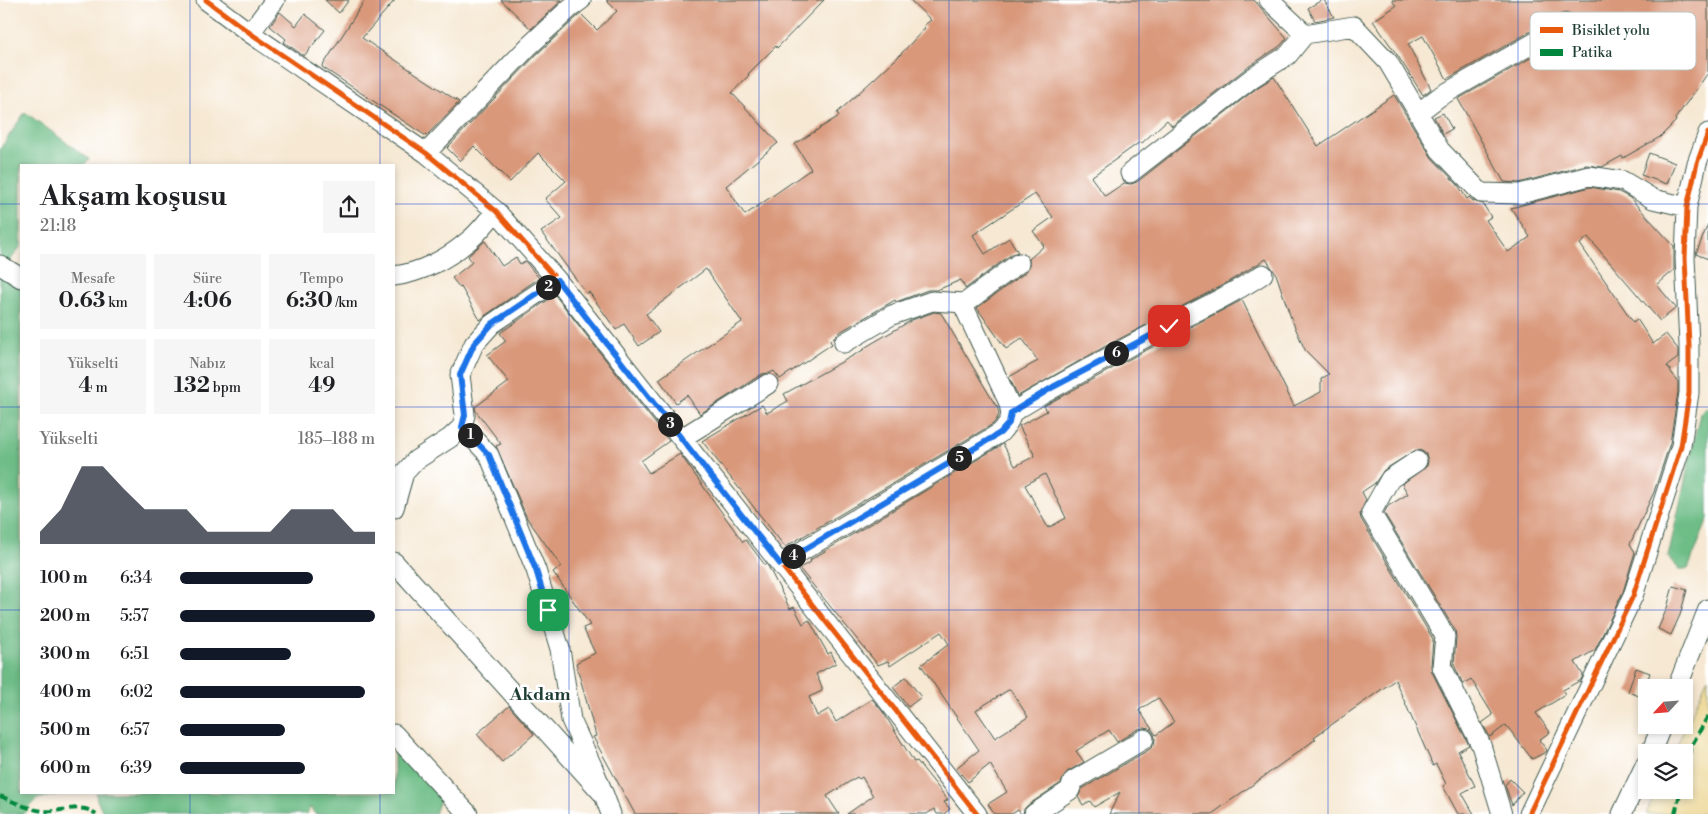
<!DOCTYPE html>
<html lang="tr">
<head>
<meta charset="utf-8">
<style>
	body { margin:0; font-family:"Libre Bodoni",serif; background:#f6f6f6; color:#202124; height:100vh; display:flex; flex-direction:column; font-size:19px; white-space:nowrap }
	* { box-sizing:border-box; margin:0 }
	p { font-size:16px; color:#757577 }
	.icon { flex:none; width:28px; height:28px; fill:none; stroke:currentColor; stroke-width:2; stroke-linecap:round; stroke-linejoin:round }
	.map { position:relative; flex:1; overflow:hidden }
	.drawer { position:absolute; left:20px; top:164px; width:375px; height:630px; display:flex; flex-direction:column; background:#fff; border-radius:0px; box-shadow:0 2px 8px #0003 }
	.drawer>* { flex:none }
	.needle { width:32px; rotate:244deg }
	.buttons { position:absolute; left:1638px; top:679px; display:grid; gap:10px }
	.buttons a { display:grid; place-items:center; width:55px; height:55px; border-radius:0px; background:#fff; box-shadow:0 2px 8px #0003; font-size:25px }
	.pin { position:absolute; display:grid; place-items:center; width:42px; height:42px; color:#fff; margin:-21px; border-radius:10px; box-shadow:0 2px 8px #0006 }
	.km { position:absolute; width:25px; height:25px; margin:-12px; border-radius:50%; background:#222; color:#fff; font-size:14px; line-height:25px; text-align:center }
	.round { display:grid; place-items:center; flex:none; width:52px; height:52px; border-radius:0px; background:#f6f6f6 }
	.overview { display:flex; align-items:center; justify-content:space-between; height:85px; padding:0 20px }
	h1 { font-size:28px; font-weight:700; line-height:38px }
	.stats { display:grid; grid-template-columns:repeat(3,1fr); gap:8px; height:85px; padding:5px 20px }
	.stats div { display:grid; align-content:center; border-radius:0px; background:#f6f6f6; text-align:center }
	.stats b { font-size:21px; font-weight:700 }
	.stats small { font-size:14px; font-weight:400 }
	.stats p { font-size:14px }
	.chart { height:140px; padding:10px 20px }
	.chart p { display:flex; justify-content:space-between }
	.chart svg { width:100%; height:90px; margin-top:5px; fill:#111827; opacity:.7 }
	ul { padding:0 20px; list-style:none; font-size:16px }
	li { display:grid; grid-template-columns:80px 60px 1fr; align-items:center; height:38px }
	li i { height:12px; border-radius:6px; background:#111827 }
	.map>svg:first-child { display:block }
	.forest { fill:#6ebd87; stroke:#467d5e }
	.sand { fill:#eeda9e; stroke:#868c69 }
	.building { fill:#d9987a; fill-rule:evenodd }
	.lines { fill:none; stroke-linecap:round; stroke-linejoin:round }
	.minor-casing { stroke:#3f574c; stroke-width:21 }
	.minor { stroke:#fff; stroke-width:19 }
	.quiet { stroke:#00873e; stroke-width:4; stroke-dasharray:8 4; stroke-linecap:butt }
	.cycleway-casing { stroke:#fff; stroke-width:8 }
	.cycleway { stroke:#e8590c; stroke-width:5 }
	.route-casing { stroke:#fff; stroke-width:10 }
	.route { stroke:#1a73e8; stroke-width:6 }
	.grid { fill:none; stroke:#1d4ed8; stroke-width:1; stroke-opacity:0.55 }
	.labels { text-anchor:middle; stroke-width:5; stroke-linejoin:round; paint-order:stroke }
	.neighbourhood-label { font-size:18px; font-weight:bold; fill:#1f3d34; stroke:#fff }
	.key { fill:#fff; stroke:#bcc5c2; stroke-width:1 }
	.key-label { font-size:14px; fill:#1f3d34 }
</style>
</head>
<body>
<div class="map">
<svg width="1708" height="814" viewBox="0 0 1708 814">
	<rect width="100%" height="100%" fill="#fff"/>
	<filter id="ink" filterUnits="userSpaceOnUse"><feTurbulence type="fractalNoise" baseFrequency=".02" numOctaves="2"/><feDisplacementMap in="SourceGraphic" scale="10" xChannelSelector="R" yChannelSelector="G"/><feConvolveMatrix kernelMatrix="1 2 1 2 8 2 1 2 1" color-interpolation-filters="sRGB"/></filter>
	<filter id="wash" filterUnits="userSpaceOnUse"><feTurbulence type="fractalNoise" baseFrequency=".0096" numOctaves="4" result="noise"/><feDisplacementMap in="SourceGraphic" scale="20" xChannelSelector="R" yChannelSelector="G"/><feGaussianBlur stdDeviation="1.12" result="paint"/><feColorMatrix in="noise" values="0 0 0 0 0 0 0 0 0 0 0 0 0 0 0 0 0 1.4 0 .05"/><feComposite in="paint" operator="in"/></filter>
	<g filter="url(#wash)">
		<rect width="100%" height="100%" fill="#f6e8d3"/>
		<!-- forest -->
		<path class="forest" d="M25 112 89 159 84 165H21V246L10 261 21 287V792L65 793 37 799 24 814H0V149Z
			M1708 406V519L1688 569H1679L1668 557 1700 413Z
			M394 747 441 797 435 814H315L310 807 307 814H104L97 800 96 793 394 792Z"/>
		<!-- sand -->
		<path class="sand" d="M1708 677V814H1646L1657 790H1684V752H1674Z"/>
		<g id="blocks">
			<!-- building -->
			<path class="building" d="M325 0H349L339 13Z
				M365 0H395L362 38 459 102 426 136 322 67Z
				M501 0H562L531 29Z
				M606 0H824L777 48 776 46 748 74 749 75 732 93 778 143 726 186 745 215 811 169 795 144 839 116 837 113 899 56 925 28 923 26 931 20 910 0H1254L1287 38 1280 46 1245 69 1172 126 1167 120 1142 143 1140 142 1091 177 1105 196 1124 183 1131 184 1137 182 1258 87 1274 77 1318 146 1394 95 1432 158 1458 185 1467 199 1469 197 1473 201 1483 204 1491 217 1486 220 1508 252 1530 237 1511 208 1590 187 1619 192 1630 198 1674 246V270L1657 285 1676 308 1660 321 1588 237 1580 244 1633 322 1637 319 1653 344 1666 334 1678 349V358L1667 366 1678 382V392L1670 443 1654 492 1630 544 1635 552 1623 592 1595 650 1575 662 1583 675 1581 680 1563 690 1565 695 1536 713 1550 732 1539 740 1547 750 1546 752 1532 759 1506 725 1490 737 1482 723 1493 715 1471 679 1463 684 1454 665 1456 637 1455 630 1384 513 1388 506 1408 494 1402 484 1427 466 1428 461 1426 454 1422 451 1416 450 1384 470 1375 483 1362 492 1366 500 1360 514 1361 519 1433 639 1431 666 1432 672 1469 745 1458 751 1475 786 1462 793 1474 814H1458L1443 786 1446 784 1436 764 1433 766 1395 680 1314 737 1316 739 1212 814H1109L1120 792 1094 807 1090 801 1083 805 1078 797 1082 789 1150 749 1154 745 1155 739 1154 734 1150 729 1144 728 1138 729 1117 742 1109 730 1076 751 1084 762 1067 772 1061 783 1028 805 1024 809 1023 814H1021L1018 810 1012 814H994L988 804 1007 792 990 764 968 782 956 768 979 750 921 665 949 644 941 632 890 666 888 661 878 665 799 568 811 562 810 560 1003 444 1015 466 1035 456 1019 426 1047 411 1044 406 1135 356 1242 300 1294 406 1321 392V379L1329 374 1305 350 1291 318 1276 274 1266 259 1223 285 1104 347 1018 396 1009 377 1038 361 1022 338 1006 349 977 308 1026 272 1029 267V259L1044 246 1033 231 1053 217 1035 194 973 235 985 254 1009 238 1018 252 1012 254 965 289V288L961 280 937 290H928L896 302 895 300 838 333 830 341 832 344 780 379 774 371 770 373 762 374 700 414 687 395 676 403 659 379 742 322 706 269 646 314 659 332 639 346 624 324 616 330 589 292 587 294 541 232 562 218 545 199 566 181 538 153 510 182 474 146 460 161 447 148 537 54 577 17 581 14 597 30 617 11ZM1045 474 1066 518 1048 528 1025 485ZM1010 689 1028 717 995 738 976 710ZM1158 698 1174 722 1156 735 1139 710Z
				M1322 0H1324L1334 17 1315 21 1308 8Z
				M1392 0H1708V73L1675 119 1676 121 1660 137 1623 158 1622 156 1602 167 1586 165 1519 183 1504 182 1458 99 1573 34 1576 30 1578 25 1576 18 1573 15 1568 13 1561 14 1447 79 1423 36 1408 44 1431 89 1423 95 1398 56 1373 21 1396 6Z
				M280 12 296 26 305 14 325 30 304 56 284 42 286 39 270 26Z
				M1443 113 1452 129 1443 134 1434 117Z
				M1649 153 1675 163 1667 184 1641 175Z
				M1708 224V259L1696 254Z
				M485 241 502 266 516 257 520 264 525 261 539 278 486 315 480 320 461 287 460 288 452 278 470 264 472 262 468 256Z
				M555 295 669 441 641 461 649 473 680 454 743 542 746 540 765 565 766 564 768 566 790 609 794 607 803 624 809 620 828 654 831 652 836 663 816 674 822 687V691L809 697 817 716 829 709 836 722 872 699 883 712 914 762 917 761 948 800 944 802 950 809 944 814H937L934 809 927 814H847L873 796 862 777 859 779 857 777 827 796 839 814H635L593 737 596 736 576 663 595 653 583 628 590 625 553 572 561 566 527 518 496 446 501 444 476 411 475 407 509 382 487 355 506 341 500 333Z
				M934 312 941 313 996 406 997 405 999 414 997 419 993 424 785 547 702 441 762 405 767 413 788 401 784 394 865 349 864 348 912 320Z
				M1673 586 1687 590 1680 615 1671 635 1658 629 1667 608Z
				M1636 668 1650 673 1642 697 1628 692Z
				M906 677 921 697 908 707 893 687Z
				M509 706 534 734 502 762 477 734Z
				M1510 779 1523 792 1512 805 1505 785Z"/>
		</g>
	</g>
	<g filter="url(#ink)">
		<use href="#blocks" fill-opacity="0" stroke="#3f574c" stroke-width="1"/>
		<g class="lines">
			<!-- minor casing -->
			<g class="minor-casing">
				<path id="minor" d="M206 0 250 33 426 153 496 211 557 280 977 814
					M1269 0 1305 34 1354 26 1388 62 1440 150 1481 193 1520 194 1589 176 1623 181 1653 199 1687 207
					M250 33 275 0
					M1418 113 1439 97 1567 24
					M426 153 529 46 570 8 581 0
					M1130 173 1252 78 1288 55 1305 34
					M0 265 21 278
					M394 276C420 273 447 259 467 242 478 234 487 221 496 211
					M844 343 892 315 932 301 965 303
					M1011 413C1063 381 1116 353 1169 325 1201 309 1233 294 1263 274
					M462 427 489 455 536 570 560 649 571 720 593 768 604 795
					M682 438 768 384
					M1417 461 1390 479 1371 513 1445 636 1442 667 1481 745 1502 814
					M394 508 404 473 416 460 450 438 462 427 465 415 460 375 474 344 492 324 557 280
					M394 562 604 795 611 814
					M780 564 1000 433C1011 421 1013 417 1008 401L965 309V303L1019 263
					M1677 688 1708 609
					M394 734 468 814
					M1651 752 1662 725
					M1034 814 1070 790 1073 781 1144 739
					M1529 814 1633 596 1681 446 1689 393V345L1685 258 1687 207 1697 163 1708 133
					M1622 814 1646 763"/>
			</g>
			<!-- minor -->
			<use href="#minor" class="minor"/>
			<!-- quiet -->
			<path class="quiet" d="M1684 779 1692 745 1708 716
				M0 796C17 803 35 813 53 811 66 810 84 804 96 814
				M1675 814 1681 790"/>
			<!-- cycleway casing -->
			<g class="cycleway-casing">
				<path id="cycleway" d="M206 0 250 33 426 153 496 211 557 280 977 814
					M1529 814 1633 596 1681 446 1689 393V345L1685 258 1687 207 1697 163 1708 133"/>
			</g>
			<!-- cycleway -->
			<use href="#cycleway" class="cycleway"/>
		</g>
	</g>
	<g class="lines" filter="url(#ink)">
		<!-- route casing -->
		<g class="route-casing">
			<path id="route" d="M548 610 536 570 489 455 462 427 465 415 460 375 474 344 492 324 557 280 780 564 1000 433 1009 423 1011 413 1053 387 1169 326"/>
		</g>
		<!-- route -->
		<use href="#route" class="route"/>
	</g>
	<!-- grid -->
	<path class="grid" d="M190 0V165M380 0V165M569 0V814M759 0V814M949 0V814M1139 0V814M1328 0V814M1518 0V814M0 204H21M394 204H1708M0 407H21M394 407H1708M0 610H21M394 610H1708M190 792V814M380 792V814"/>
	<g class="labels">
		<!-- neighbourhood labels -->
		<g class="neighbourhood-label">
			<text x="540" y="700">Akdam</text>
		</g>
	</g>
	<!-- legend -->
	<rect x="1530" y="12" width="166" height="58" rx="8" class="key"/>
	<rect x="1540" y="27" width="23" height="6" fill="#e8590c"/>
	<rect x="1540" y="49" width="23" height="7" fill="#00873e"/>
	<g class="key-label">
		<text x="1572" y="35">Bisiklet yolu</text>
		<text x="1572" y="57">Patika</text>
	</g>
</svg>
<div class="buttons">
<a><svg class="needle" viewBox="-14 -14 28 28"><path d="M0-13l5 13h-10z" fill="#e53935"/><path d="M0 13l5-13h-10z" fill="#757577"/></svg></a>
<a><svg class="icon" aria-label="layers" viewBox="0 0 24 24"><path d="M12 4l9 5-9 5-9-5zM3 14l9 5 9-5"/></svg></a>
</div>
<div class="pin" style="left:548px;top:610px;background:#1e9e55"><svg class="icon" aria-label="arrive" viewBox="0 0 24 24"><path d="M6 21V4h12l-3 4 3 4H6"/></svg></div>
<div class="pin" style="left:1169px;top:326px;background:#d93025"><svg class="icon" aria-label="check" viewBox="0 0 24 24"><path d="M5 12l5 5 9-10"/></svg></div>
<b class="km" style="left:470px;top:435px">1</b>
<b class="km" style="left:548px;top:287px">2</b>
<b class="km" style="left:670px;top:424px">3</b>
<b class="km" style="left:793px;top:556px">4</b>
<b class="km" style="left:959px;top:458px">5</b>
<b class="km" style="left:1116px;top:353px">6</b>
<section class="drawer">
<div class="overview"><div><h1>Akşam koşusu</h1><p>21:18</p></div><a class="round"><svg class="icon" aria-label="share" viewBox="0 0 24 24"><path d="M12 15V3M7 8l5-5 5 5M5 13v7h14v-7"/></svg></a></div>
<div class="stats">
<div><p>Mesafe</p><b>0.63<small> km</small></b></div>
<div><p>Süre</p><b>4:06</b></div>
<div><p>Tempo</p><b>6:30<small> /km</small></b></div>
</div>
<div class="stats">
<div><p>Yükselti</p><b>4<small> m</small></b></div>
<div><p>Nabız</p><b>132<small> bpm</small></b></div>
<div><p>kcal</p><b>49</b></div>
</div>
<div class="chart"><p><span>Yükselti</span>185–188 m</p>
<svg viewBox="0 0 160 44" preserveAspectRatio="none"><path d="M0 44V38L10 27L20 6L30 6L40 17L50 27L60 27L70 27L80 38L90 38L100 38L110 38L120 27L130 27L140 27L150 38L160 38V44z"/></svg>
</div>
<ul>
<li><b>100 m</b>6:34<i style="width:68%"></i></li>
<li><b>200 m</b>5:57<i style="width:100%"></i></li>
<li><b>300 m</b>6:51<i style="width:57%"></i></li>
<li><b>400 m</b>6:02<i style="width:95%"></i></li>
<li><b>500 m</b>6:57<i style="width:54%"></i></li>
<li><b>600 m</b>6:39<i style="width:64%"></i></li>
</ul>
</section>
</div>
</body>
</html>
